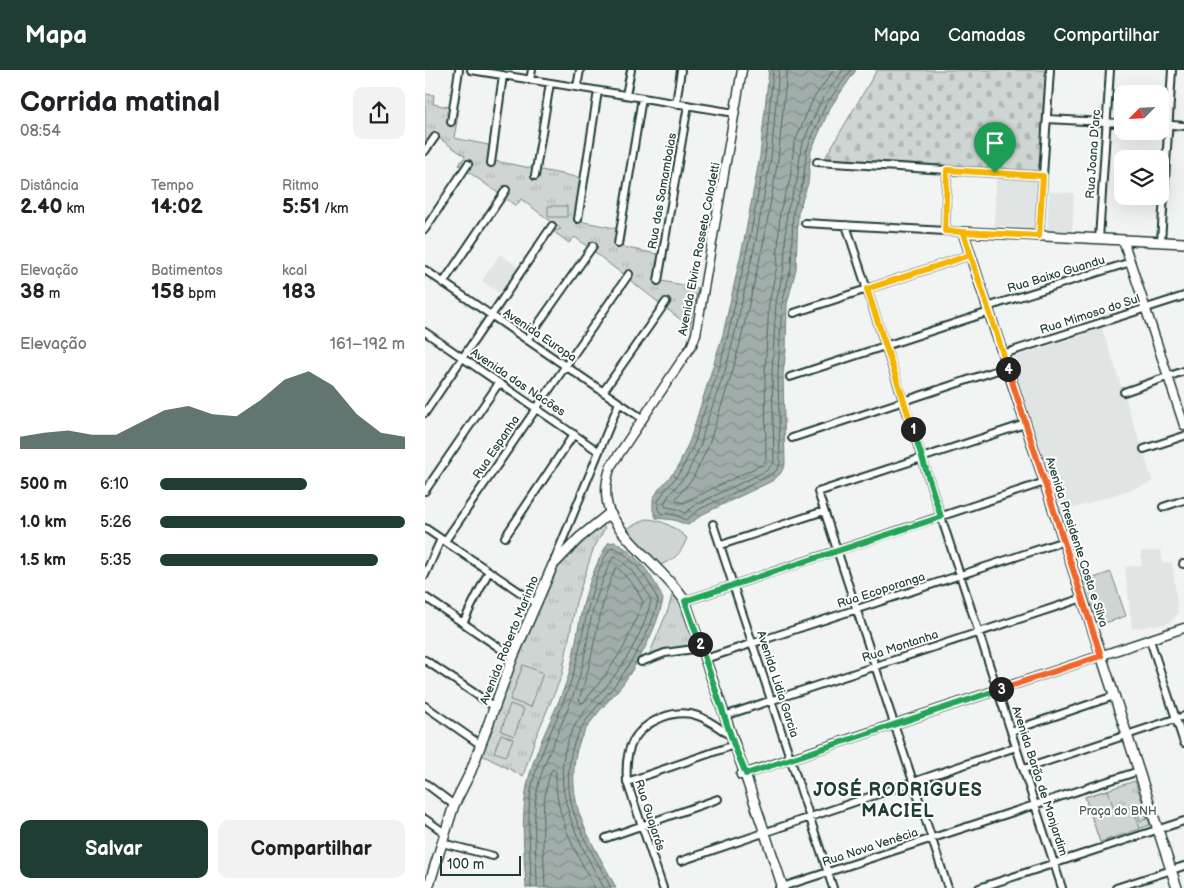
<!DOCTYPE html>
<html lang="pt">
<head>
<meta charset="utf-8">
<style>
	body { margin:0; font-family:"Balsamiq Sans",sans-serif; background:#f2f2f2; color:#202124; height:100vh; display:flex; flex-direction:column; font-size:19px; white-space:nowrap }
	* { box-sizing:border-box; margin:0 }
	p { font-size:16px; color:#757577 }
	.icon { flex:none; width:28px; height:28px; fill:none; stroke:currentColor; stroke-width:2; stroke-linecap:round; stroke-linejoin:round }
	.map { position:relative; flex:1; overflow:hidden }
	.details { display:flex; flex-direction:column; background:#fff; width:425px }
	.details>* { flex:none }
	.needle { width:32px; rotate:246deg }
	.controls { position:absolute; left:689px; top:15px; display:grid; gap:10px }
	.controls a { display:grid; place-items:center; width:55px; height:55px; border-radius:10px; background:#fff; box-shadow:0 5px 20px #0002; font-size:25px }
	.scale { position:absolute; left:15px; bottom:12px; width:81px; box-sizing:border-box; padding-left:5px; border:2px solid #1f3d34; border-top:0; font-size:14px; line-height:18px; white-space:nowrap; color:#1f3d34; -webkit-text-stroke:4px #fff; paint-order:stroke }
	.pin { position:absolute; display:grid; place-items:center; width:42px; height:42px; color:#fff; margin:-51px -21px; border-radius:50% 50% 50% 0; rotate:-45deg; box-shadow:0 0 5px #0007 }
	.pin .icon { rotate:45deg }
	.km { position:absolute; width:25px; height:25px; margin:-12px; border-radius:50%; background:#222; color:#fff; font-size:14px; line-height:25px; text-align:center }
	.round { display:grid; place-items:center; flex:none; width:52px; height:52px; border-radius:10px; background:#f2f2f2 }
	.overview { display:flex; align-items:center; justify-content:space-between; height:85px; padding:0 20px }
	h1 { font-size:28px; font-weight:800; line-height:38px }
	.metrics { display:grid; grid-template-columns:repeat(3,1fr); gap:8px; height:85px; padding:5px 20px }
	.metrics div { display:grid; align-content:center }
	.metrics b { font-size:21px; font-weight:800 }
	.metrics small { font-size:14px; font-weight:400 }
	.metrics p { font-size:14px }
	.chart { height:140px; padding:10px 20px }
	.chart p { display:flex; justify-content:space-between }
	.chart svg { width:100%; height:90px; margin-top:5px; fill:#1f3d34; opacity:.7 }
	.button { display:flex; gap:10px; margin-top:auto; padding:10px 20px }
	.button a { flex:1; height:58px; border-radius:10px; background:#1f3d34; color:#fff; font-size:20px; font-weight:800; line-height:58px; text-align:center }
	.button a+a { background:#f2f2f2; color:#202124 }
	ul { padding:0 20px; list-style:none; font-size:16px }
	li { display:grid; grid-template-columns:80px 60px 1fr; align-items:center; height:38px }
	li i { height:12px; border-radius:6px; background:#1f3d34 }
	header { display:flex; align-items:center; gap:30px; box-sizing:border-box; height:70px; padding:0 25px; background:#1f3d34; color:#fff }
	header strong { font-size:24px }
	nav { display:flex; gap:28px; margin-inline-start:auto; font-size:18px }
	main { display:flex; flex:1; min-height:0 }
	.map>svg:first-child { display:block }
	.built { fill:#e0e4e3 }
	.cemetery { fill:url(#cemetery-stones); stroke:#768984 }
	.park { fill:url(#park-tufts); stroke:#768984 }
	.garden { fill:#ced5d3; stroke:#768984 }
	.water { fill:url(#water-waves); stroke:#6d807b }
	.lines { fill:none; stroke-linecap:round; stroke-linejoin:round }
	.shore { stroke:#536a63; stroke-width:1 }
	.minor-casing { stroke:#1f3d34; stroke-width:10 }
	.tertiary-casing { stroke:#1f3d34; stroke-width:11 }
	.secondary-casing { stroke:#1f3d34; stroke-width:12 }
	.minor { stroke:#fff; stroke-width:6 }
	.tertiary { stroke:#fff; stroke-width:8 }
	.secondary { stroke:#fff; stroke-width:9 }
	.split-1-casing { stroke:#fff; stroke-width:10 }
	.split-2-casing { stroke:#fff; stroke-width:10 }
	.split-3-casing { stroke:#fff; stroke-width:10 }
	.split-4-casing { stroke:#fff; stroke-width:10 }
	.split-5-casing { stroke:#fff; stroke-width:10 }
	.split-1 { stroke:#f5b400; stroke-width:6 }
	.split-2 { stroke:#22a559; stroke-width:6 }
	.split-3 { stroke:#22a559; stroke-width:6 }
	.split-4 { stroke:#f0652b; stroke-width:6 }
	.split-5 { stroke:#f5b400; stroke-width:6 }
	.labels { text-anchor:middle; stroke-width:4; stroke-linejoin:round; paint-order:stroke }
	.street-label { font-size:12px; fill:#1f3d34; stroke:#fff }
	.park-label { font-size:12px; fill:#425b54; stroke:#fff }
	.district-label { font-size:18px; font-weight:bold; letter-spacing:1px; fill:#1f3d34; stroke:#fff }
</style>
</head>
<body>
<header>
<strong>Mapa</strong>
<nav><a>Mapa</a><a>Camadas</a><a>Compartilhar</a></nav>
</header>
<main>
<section class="details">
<div class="overview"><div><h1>Corrida matinal</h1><p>08:54</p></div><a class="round"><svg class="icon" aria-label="share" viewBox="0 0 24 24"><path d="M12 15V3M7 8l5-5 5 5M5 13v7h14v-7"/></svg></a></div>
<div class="metrics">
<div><p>Distância</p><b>2.40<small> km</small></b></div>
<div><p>Tempo</p><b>14:02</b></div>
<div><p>Ritmo</p><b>5:51<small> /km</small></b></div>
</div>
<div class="metrics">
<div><p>Elevação</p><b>38<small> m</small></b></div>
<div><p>Batimentos</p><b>158<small> bpm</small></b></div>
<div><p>kcal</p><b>183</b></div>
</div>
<div class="chart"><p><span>Elevação</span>161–192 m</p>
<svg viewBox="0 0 160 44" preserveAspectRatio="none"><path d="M0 44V38L10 36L20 35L30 37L40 37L50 31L60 25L70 23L80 27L90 28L100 20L110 10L120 6L130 13L140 27L150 36L160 38V44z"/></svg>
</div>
<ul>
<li><b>500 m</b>6:10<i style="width:60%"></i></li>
<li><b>1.0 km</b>5:26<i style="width:100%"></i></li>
<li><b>1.5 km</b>5:35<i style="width:89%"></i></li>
</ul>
<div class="button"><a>Salvar</a><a>Compartilhar</a></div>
</section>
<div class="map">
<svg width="759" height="818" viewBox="0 0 759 818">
	<defs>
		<pattern id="cemetery-stones" width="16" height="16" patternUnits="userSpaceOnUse" patternTransform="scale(1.25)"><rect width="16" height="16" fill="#ced5d3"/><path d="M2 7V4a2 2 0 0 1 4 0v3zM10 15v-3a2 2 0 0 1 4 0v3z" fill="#b0b8b6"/></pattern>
		<pattern id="park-tufts" width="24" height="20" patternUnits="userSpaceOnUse" patternTransform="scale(1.25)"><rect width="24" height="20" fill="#ced5d3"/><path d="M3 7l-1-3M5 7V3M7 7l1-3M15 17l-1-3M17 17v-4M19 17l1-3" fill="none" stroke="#b0b8b6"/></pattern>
		<pattern id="water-waves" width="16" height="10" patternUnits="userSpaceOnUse" patternTransform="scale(1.25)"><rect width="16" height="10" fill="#a1adaa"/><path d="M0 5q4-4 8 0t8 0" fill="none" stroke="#838e8b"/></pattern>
	</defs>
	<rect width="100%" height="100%" fill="#f2f3f3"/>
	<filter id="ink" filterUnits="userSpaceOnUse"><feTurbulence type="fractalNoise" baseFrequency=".02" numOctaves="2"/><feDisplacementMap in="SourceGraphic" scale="10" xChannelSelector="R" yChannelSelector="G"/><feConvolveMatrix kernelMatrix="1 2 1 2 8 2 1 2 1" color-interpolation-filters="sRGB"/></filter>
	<g filter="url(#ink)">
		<!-- built -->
		<path class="built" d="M571 107 613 110 611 158 569 156Z
			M624 122 649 123 647 161 622 160Z
			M75 184 94 198 76 224 57 211Z
			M677 258 728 412 634 443 583 289Z
			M736 480 737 493 747 492 753 543 748 550 741 554 707 558 700 497 717 495 716 482Z"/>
		<!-- cemetery -->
		<path class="cemetery" d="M452 0H621L614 101 400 88Z"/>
		<!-- park -->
		<path class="park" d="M0 24 9 25 8 34 34 39 29 68 73 77 70 91 162 109 154 151 200 160 197 177 242 186 237 211 273 218 265 257 150 167 144 173 128 161 136 159 96 129 91 136 34 95 40 86 8 64 0 74Z
			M176 456H178L180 458 168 480 151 532 137 605 110 669 98 706 57 685 94 582 132 496Z
			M248 522 259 539 271 575 252 577 224 585 243 540Z
			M710 711 725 755 675 772 660 727Z"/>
		<!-- garden -->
		<path class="garden" d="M123 136H142V147H123Z
			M221 449C236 449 251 458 262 468 256 483 251 489 235 495L201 459Z
			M686 502 701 546 671 556 657 512Z
			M98 595 118 603 106 637 85 630Z
			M85 634 99 639 89 666 76 661Z
			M76 664 88 669 81 686 69 682Z
			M683 720 690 742 708 737 715 759 675 772 660 727Z
			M717 733 722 749 715 751 710 736Z"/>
		<!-- water -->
		<path class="water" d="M344 0H431L405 38 386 81 383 113 373 143 371 199 362 234 361 281 358 303 360 395 355 404 347 411 278 444 263 455 249 450 231 448 228 440V429L234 419 252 399 265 370 298 264 320 166 335 86Z
			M190 472C211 483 230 508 238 530 231 560 215 590 197 615 184 631 167 647 157 666 146 689 147 719 154 743 163 770 179 793 191 818H101C99 782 95 743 104 707 113 671 133 639 144 604 149 584 152 564 156 544 161 520 170 494 183 473Z"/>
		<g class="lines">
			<!-- shore -->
			<path class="shore" d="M348 0 340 87 325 167 303 265 294 299 274 356 270 372 256 401 239 422 233 431V439L235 443 250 445 261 450 275 439 344 406 351 401 355 394 353 303 357 234 366 198 368 142 378 112 382 79 400 36 426 0
				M354 0 346 88 331 169 309 267 300 301 280 357 276 374 262 404 244 425 239 433 241 437 252 439 260 443 272 434 341 401 349 392 347 302 351 233 359 197 362 141 372 111 376 77 395 33 418 0
				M362 0 353 89 339 170 316 269 307 303 283 377 268 408 251 428 252 431 259 433 270 427 336 395 341 390 340 302 344 233 352 196 355 141 365 110 369 74 388 29 409 0
				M193 498 210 517 218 532 199 577 181 604 159 632 156 633 154 629C170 587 171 541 190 499Z
				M106 818C106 785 101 752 106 720 112 687 129 658 140 627 147 611 151 594 155 576 159 557 172 486 188 477 205 484 227 513 233 531 227 559 209 589 192 612 180 629 162 645 153 664 141 688 141 721 150 746 159 772 174 794 186 818
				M112 818C112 782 105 743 115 708 126 673 144 642 154 608 161 587 162 565 167 544 172 525 179 505 188 487L190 486C202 493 222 518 226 531 219 559 204 587 187 609 174 626 156 642 147 661 121 715 153 771 179 818
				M120 818C119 779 113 739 126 701L128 699 131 702C129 745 150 781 170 818"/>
			<!-- minor casing -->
			<g class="minor-casing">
				<path id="minor" d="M46 0 310 43
					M105 10 107 0
					M152 17 155 0
					M201 25 206 0
					M251 34 256 0
					M622 49 698 53
					M26 52 34 0
					M735 54 759 56
					M0 81 10 67
					M392 92 618 106
					M66 93 78 5
					M110 106 125 13
					M153 149 173 21
					M380 153 538 162
					M421 155 637 818
					M0 159 43 94
					M520 161 522 100
					M614 166 625 0
					M674 169 685 0
					M736 172 747 0
					M193 174 217 28
					M0 200 218 349
					M233 211 263 35
					M18 213 81 120
					M562 237 706 192
					M369 243 545 185
					M0 262 173 381
					M102 270 168 176
					M578 284 759 226
					M365 307 564 242
					M178 322 241 232
					M699 322 759 301
					M0 343 127 156
					M367 368 582 297
					M719 379 759 366
					M0 421 74 313
					M738 437 759 430
					M288 454 408 818
					M0 458 111 533
					M80 467 149 364
					M20 471 204 204
					M296 475 399 441
					M129 491 194 333
					M758 494H759
					M0 505 16 469
					M0 527 88 587
					M260 531 620 412
					M38 553 64 501
					M725 570 759 673
					M280 589 639 471
					M0 590 70 637
					M216 592 240 583 276 578
					M0 636 56 675
					M299 646 658 528
					M586 661 689 626
					M599 699 759 646
					M202 712 309 675
					M0 713 29 735
					M0 749 20 763
					M181 768 293 729
					M17 773 68 786
					M256 791 591 677
					M238 818 202 712C201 698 201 683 208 671 220 650 251 638 273 646 285 650 295 659 306 666
					M354 818 714 701
					M523 818 393 422 600 354
					M554 818 759 751
					M691 818 759 796"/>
			</g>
			<!-- tertiary casing -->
			<g class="tertiary-casing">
				<path id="tertiary" d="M698 170 759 355
					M185 443C179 427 180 412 186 396L267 275 271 264 317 0
					M316 705 759 558"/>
			</g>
			<!-- secondary casing -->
			<g class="secondary-casing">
				<path id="secondary" d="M3 818 29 735 46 701 88 587 128 495 154 468 185 443C204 477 238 499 260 531 293 627 327 722 358 818
					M752 818 538 162 759 173"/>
			</g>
			<!-- minor -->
			<use href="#minor" class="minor"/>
			<!-- tertiary -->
			<use href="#tertiary" class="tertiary"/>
			<!-- secondary -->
			<use href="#secondary" class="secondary"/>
		</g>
	</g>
	<g class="lines" filter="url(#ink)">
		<!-- split-1 casing -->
		<g class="split-1-casing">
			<path id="split-1" d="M488 359 442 219 545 185 538 162 520 161 522 100 570 103"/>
		</g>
		<!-- split-2 casing -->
		<g class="split-2-casing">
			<path id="split-2" d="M275 574 260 531 516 447 488 359"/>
		</g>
		<!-- split-3 casing -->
		<g class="split-3-casing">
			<path id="split-3" d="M275 574 309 675 321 704 576 619"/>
		</g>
		<!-- split-4 casing -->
		<g class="split-4-casing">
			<path id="split-4" d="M576 619 676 586 583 299"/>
		</g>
		<!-- split-5 casing -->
		<g class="split-5-casing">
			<path id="split-5" d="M570 103 618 106 614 166 538 162 583 299"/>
		</g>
		<!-- split-1 -->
		<use href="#split-1" class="split-1"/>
		<!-- split-2 -->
		<use href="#split-2" class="split-2"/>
		<!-- split-3 -->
		<use href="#split-3" class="split-3"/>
		<!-- split-4 -->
		<use href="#split-4" class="split-4"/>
		<!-- split-5 -->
		<use href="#split-5" class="split-5"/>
	</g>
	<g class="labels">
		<!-- street labels -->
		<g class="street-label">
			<text transform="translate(668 84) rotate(-86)" y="4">Rua Joana D'arc</text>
			<text transform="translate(237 121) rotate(-80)" y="4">Rua das Samambaias</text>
			<text transform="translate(274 179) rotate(-79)" y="4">Avenida Elvira Rosseto Colodetti</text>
			<text transform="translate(631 204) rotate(-17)" y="4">Rua Baixo Guandu</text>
			<text transform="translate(665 244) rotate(-18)" y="4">Rua Mimoso do Sul</text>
			<text transform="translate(115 265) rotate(34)" y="4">Avenida Europa</text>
			<text transform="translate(93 312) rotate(34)" y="4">Avenida das Nacões</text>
			<text transform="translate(71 377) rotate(-56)" y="4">Rua Espanha</text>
			<text transform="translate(652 472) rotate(72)" y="4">Avenida Presidente Costa e Silva</text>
			<text transform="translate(456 520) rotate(-18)" y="4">Rua Ecoporanga</text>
			<text transform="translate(84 570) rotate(-68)" y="4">Avenida Roberto Marinho</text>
			<text transform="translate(475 576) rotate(-18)" y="4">Rua Montanha</text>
			<text transform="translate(353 614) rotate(72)" y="4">Avenida Lidia Garcia</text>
			<text transform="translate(615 711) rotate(72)" y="4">Avenida Barão de Monjardim</text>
			<text transform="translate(225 745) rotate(72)" y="4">Rua Guajarás</text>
			<text transform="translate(445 777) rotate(-18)" y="4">Rua Nova Venécia</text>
		</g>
		<!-- park labels -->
		<g class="park-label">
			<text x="693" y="745">Praça do BNH</text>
		</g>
		<!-- district labels -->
		<g class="district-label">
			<text x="473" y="726">JOSÉ RODRIGUES<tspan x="473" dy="21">MACIEL</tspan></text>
		</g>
	</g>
</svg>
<div class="controls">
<a><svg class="needle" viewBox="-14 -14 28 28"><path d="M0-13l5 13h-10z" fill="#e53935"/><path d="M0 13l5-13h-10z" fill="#757577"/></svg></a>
<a><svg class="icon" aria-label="layers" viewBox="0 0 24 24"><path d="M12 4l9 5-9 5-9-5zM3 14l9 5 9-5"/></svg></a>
</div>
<div class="scale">100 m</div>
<div class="pin" style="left:570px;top:103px;background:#1e9e55"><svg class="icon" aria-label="arrive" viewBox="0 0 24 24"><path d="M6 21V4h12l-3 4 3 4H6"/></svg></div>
<b class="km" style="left:488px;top:359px">1</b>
<b class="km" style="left:275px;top:574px">2</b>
<b class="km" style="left:576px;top:619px">3</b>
<b class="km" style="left:583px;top:299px">4</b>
</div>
</main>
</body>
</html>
